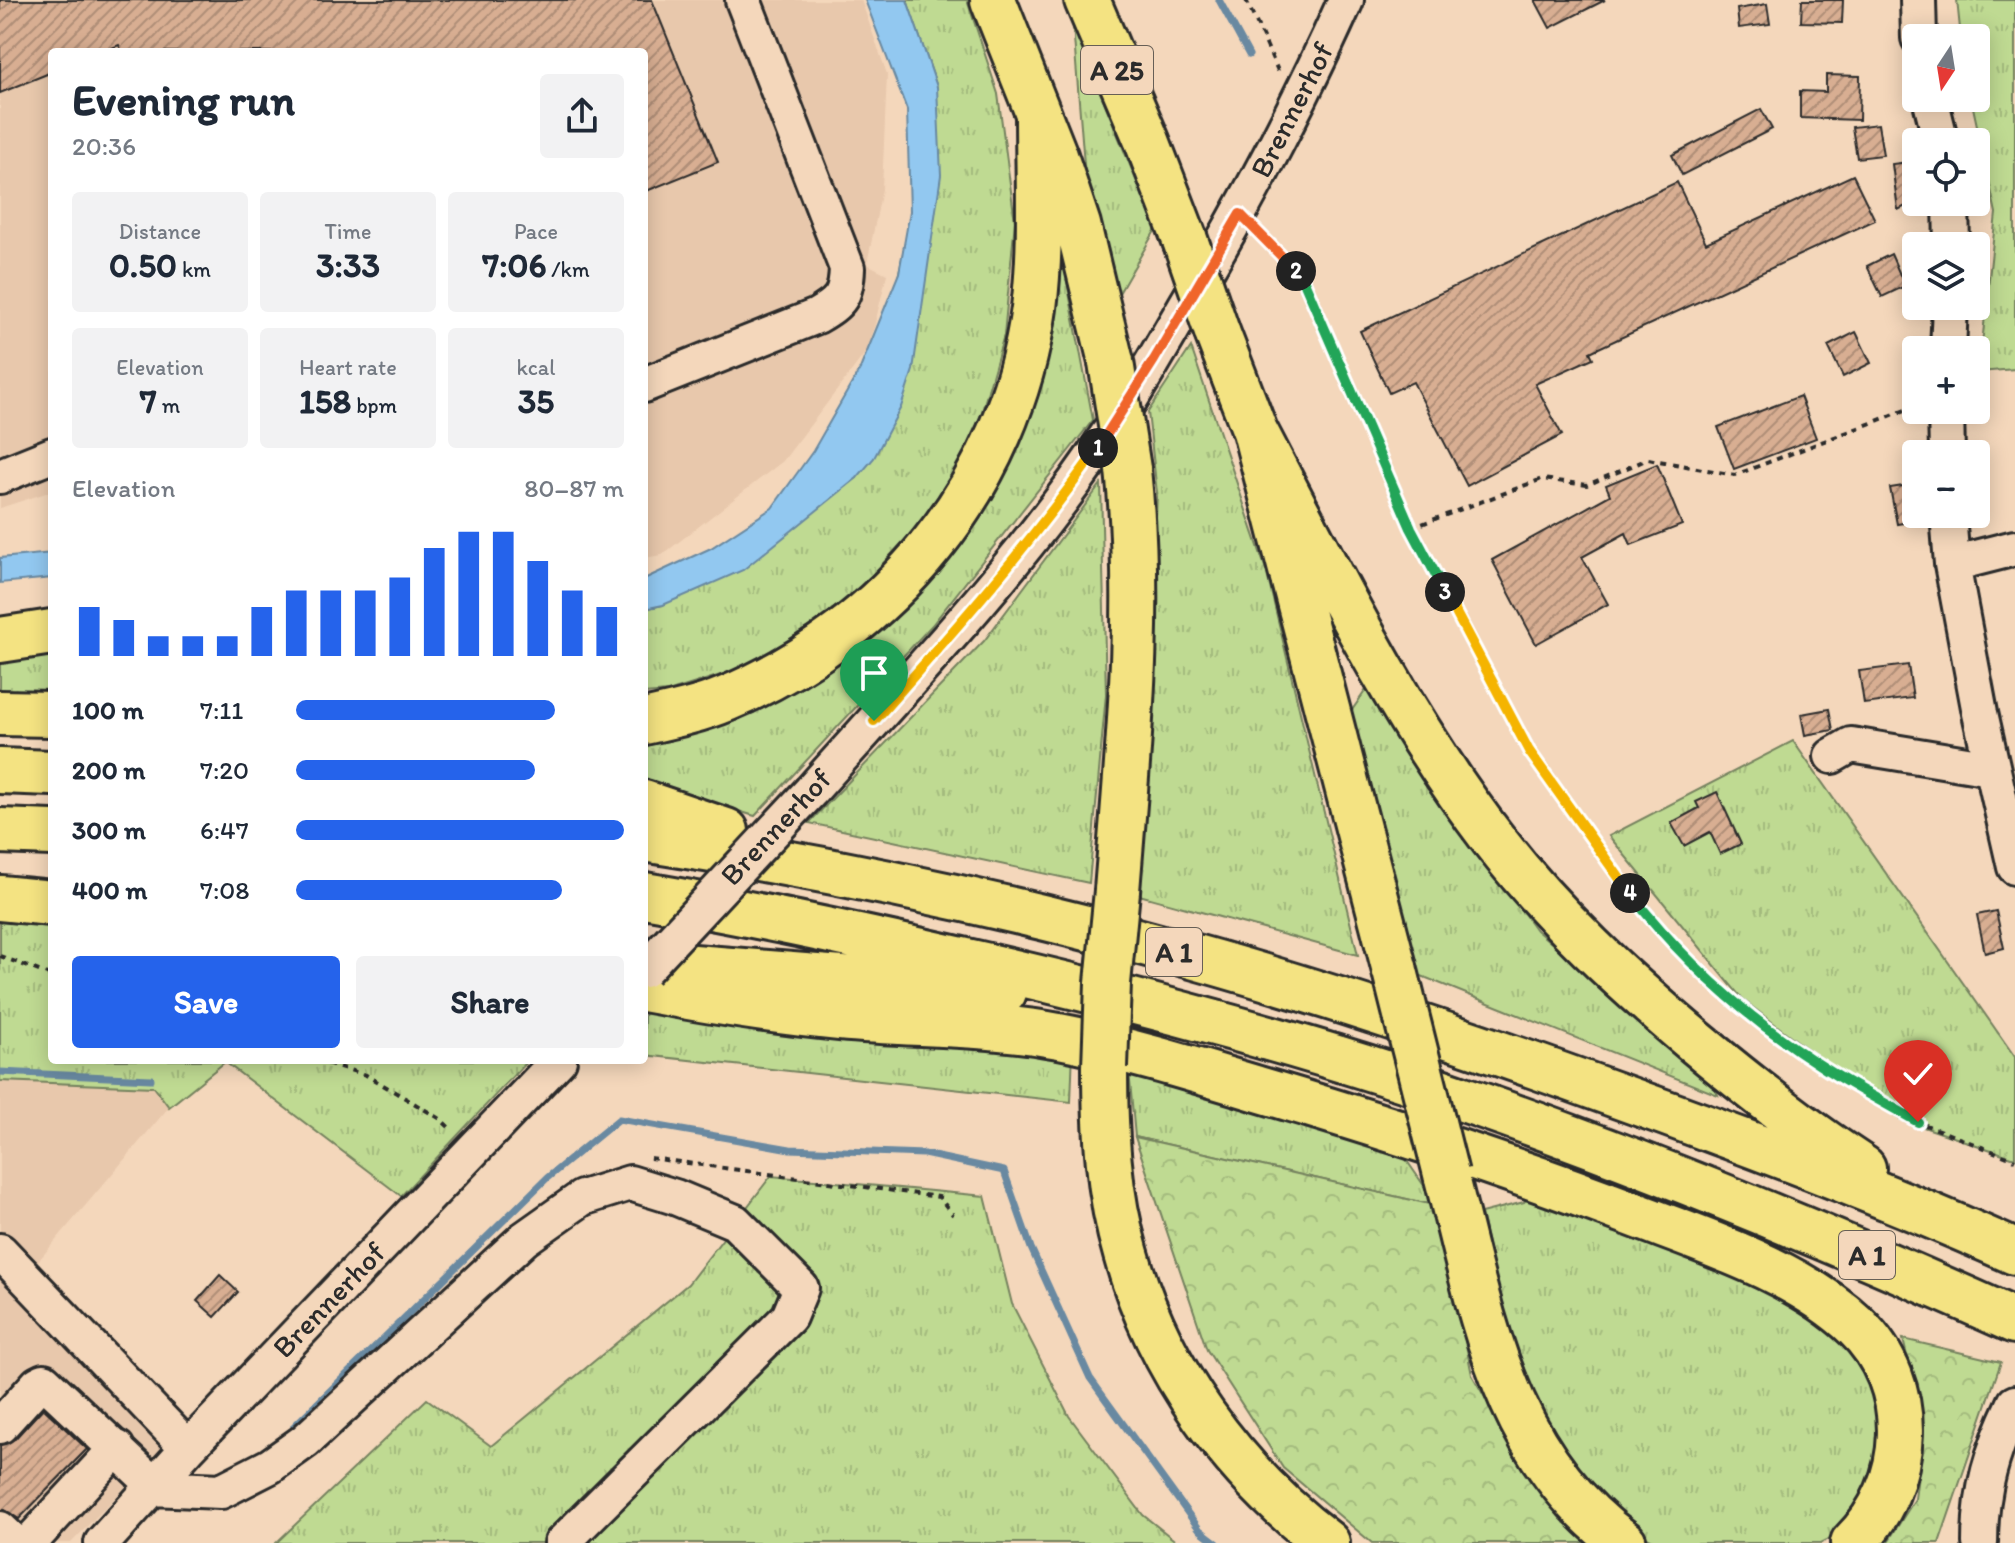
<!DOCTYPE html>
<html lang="en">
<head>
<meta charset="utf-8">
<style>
	body { margin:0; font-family:Itim,sans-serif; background:#f2f2f3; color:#1f2937; height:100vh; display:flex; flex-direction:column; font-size:30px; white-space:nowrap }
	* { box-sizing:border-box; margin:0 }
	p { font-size:26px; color:#747a83 }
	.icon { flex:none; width:44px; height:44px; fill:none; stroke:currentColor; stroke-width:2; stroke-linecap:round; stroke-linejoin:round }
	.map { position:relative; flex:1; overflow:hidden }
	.sheet { position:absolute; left:48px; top:48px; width:600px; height:1016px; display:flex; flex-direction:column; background:#fff; border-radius:8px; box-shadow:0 4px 20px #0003 }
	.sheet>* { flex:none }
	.needle { width:52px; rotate:192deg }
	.controls { position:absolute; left:1902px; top:24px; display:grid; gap:16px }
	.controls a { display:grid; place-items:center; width:88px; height:88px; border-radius:8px; background:#fff; box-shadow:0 4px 20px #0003; font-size:40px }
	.pin { position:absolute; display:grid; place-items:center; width:68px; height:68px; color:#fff; margin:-82px -34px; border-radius:50% 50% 50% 0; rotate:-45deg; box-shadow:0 0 8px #0007 }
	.pin .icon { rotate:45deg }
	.km { position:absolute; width:40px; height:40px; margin:-20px; border-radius:50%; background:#222; color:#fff; font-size:22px; line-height:40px; text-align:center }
	.round { display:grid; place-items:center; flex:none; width:84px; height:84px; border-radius:8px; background:#f2f2f3 }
	.head { display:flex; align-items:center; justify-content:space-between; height:136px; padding:0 24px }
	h1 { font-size:44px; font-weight:700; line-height:60px }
	.stats { display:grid; grid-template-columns:repeat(3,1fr); gap:12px; height:136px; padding:8px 24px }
	.stats div { display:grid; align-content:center; border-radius:8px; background:#f2f2f3; text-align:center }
	.stats b { font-size:34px; font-weight:700 }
	.stats small { font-size:22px; font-weight:400 }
	.stats p { font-size:22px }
	.chart { height:224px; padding:16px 24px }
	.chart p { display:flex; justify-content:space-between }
	.chart svg { width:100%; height:144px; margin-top:8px; stroke:#2563eb; stroke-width:6 }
	.action { display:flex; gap:16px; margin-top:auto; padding:16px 24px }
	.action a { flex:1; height:92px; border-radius:8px; background:#2563eb; color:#fff; font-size:32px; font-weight:700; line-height:92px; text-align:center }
	.action a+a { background:#f2f2f3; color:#1f2937 }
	ul { padding:0 24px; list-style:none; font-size:26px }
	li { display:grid; grid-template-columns:128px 96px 1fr; align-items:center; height:60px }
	li i { height:20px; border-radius:10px; background:#2563eb }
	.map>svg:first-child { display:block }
	.built { fill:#e8c8ac }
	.grass { fill:url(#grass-tufts); stroke:#75825e; stroke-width:2 }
	.forest { fill:url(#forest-crowns); stroke:#75825e; stroke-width:2 }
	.water { fill:#92c8f0; stroke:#6989a1; stroke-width:2 }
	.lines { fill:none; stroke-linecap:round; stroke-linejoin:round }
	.stream { stroke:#6989a1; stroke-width:7 }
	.building { fill:url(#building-hatch); stroke:#2b2b2b; stroke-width:2 }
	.minor-casing { stroke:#2b2b2b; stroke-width:40 }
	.highway-casing { stroke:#2b2b2b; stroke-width:50 }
	.path { stroke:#2b2b2b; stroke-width:4; stroke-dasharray:6 6; stroke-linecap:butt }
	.minor { stroke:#f4d7bb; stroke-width:34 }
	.highway { stroke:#f4e382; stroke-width:44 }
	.minor-bridge-casing { stroke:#2b2b2b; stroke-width:40; stroke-linecap:butt }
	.highway-bridge-casing { stroke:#2b2b2b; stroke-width:50; stroke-linecap:butt }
	.minor-bridge { stroke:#f4d7bb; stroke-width:34 }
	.highway-bridge { stroke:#f4e382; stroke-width:44 }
	.split-1-casing { stroke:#fff; stroke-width:16 }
	.split-2-casing { stroke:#fff; stroke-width:16 }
	.split-3-casing { stroke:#fff; stroke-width:16 }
	.split-4-casing { stroke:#fff; stroke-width:16 }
	.split-5-casing { stroke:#fff; stroke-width:16 }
	.split-1 { stroke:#f5b400; stroke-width:10 }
	.split-2 { stroke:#f0652b; stroke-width:10 }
	.split-3 { stroke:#22a559; stroke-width:10 }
	.split-4 { stroke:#f5b400; stroke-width:10 }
	.split-5 { stroke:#22a559; stroke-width:10 }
	.labels { text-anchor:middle; stroke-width:7; stroke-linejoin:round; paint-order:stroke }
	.shield { fill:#f4d7bb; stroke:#675f56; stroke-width:2 }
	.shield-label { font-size:28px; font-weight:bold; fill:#2b2b2b }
	.street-label { font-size:30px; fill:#2b2b2b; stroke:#f4d7bb }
</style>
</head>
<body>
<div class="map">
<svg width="2015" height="1543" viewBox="0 0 2015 1543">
	<defs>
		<pattern id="grass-tufts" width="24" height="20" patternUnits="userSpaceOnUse" patternTransform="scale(2)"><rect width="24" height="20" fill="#bfda92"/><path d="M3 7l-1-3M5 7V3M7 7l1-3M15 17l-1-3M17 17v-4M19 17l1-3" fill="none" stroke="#a4bb7e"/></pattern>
		<pattern id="forest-crowns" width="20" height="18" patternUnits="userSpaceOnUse" patternTransform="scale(2)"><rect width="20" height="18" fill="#bfda92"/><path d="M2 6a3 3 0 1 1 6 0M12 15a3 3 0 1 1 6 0" fill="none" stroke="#a4bb7e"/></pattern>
		<pattern id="building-hatch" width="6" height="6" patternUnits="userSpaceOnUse" patternTransform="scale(2)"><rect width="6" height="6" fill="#d8ae92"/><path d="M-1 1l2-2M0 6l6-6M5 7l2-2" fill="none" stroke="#af8e77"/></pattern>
	</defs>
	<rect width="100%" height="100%" fill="#f4d7bb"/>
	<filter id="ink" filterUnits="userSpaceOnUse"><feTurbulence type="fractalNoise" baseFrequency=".0125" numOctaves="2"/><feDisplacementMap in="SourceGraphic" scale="16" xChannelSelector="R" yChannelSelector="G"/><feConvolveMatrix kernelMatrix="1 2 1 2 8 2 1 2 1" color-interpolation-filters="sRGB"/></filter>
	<g filter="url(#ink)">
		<!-- built -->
		<path class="built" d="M0 0H861L887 74 882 189 867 264 887 274 869 348 783 461 662 555 644 558V52H52V491L0 508Z
			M0 1081 154 1087 169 1107 17 1286 165 1446 71 1543H0Z"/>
		<!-- grass -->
		<path class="grass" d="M907 0H967L998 94 1015 221 1004 335 974 439 925 518 850 599 767 660 668 692 644 694V609L663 605 857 478 937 87Z
			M1957 0H2015V369L1979 372 1996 213 1971 98H1976V38H1961Z
			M1073 25 1156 229 1118 295 1085 177Z
			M1062 267 1065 271 1093 420 932 625 755 816 644 783V746L766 707 838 658 943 557 1054 272Z
			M1191 347 1266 570 1358 955 1139 895 1157 493 1148 412Z
			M1101 484 1106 694 1089 883 809 823 984 641Z
			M52 646V697L0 696V654Z
			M1368 687 1463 830 1536 930 1711 1077 1718 1095 1419 975 1348 716Z
			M1793 741 2015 1057V1158L1900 1119 1743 1000 1609 836Z
			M0 919 52 924V1060H528L401 1196 225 1062 169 1107 154 1087 0 1081Z
			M654 1005 1073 1049 1071 1102 644 1055V1015Z
			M1129 1070 1396 1145 1438 1206 1135 1137Z
			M771 1176 985 1196 1012 1304 1069 1416 1143 1515 1178 1543H276L427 1399 491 1446 688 1284Z
			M1532 1191 1724 1263 1832 1325 1882 1404 1887 1456 1853 1527 1821 1543H1658L1618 1520 1560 1462 1512 1352 1481 1213 1524 1202Z"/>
		<!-- forest -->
		<path class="forest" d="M1135 1137 1438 1206 1472 1375 1528 1472 1598 1543H1372L1283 1468 1207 1350Z
			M1903 1339 2001 1362 1939 1543H1887L1915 1499 1924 1428Z"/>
		<!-- water -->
		<path class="water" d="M865 0H907L937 87 941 175 913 370 901 407 874 458 857 478 743 570 663 605 644 609V579L711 548 772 508 813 451 860 369 899 273 910 211 907 110Z
			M52 553V578L0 583V558Z"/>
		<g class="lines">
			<!-- stream -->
			<path class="stream" d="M1219 0 1249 55
				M0 1072 151 1079
				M294 1426 547 1178 619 1119 790 1149 924 1154 1004 1171 1031 1248 1090 1378 1200 1530 1217 1543"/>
		</g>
		<!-- building -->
		<path class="building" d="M0 0H652L718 162 644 192V52H122L119 45 102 52H52V72L0 93Z
			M1535 0H1605L1550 28Z
			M1802 0H1843L1842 23 1801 22Z
			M1767 4 1770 24 1739 28 1737 9Z
			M1826 75 1860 76 1859 120 1800 118V91L1826 92Z
			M1761 109 1772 129 1682 175 1672 155Z
			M1878 124 1883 155 1857 158 1852 127Z
			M1916 161V201L1898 210 1892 164Z
			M1853 175 1875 220 1590 352 1593 358 1535 384 1562 435 1467 486 1413 382 1389 393 1360 331 1677 182 1706 243Z
			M1891 254 1905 286 1882 297 1867 266Z
			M1856 332 1871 363 1843 377 1828 346Z
			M1800 396 1816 438 1734 469 1718 427Z
			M1657 464 1682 525 1631 545 1626 533 1582 557 1608 604 1536 644 1492 560 1610 495 1606 485Z
			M1916 484V521L1897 524 1890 488Z
			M1908 665 1913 698 1864 704 1859 671Z
			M1829 709 1833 730 1805 735 1801 714Z
			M1717 792 1741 844 1720 854 1710 832 1684 846 1671 823 1699 808 1696 802Z
			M1996 911 2004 948 1985 953 1977 915Z
			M220 1275 238 1292 215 1317 197 1301Z
			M43 1408 87 1449 19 1519 5 1510H0V1445L15 1439Z"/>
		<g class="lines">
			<!-- minor casing -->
			<g class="minor-casing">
				<path id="minor" d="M1918 0 1919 38
					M1930 98 1941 142
					M1951 202 1952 246
					M1948 350 1950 306
					M644 385 817 316C841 302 846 296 847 268L743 0
					M1946 410 1947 454
					M0 476 52 455
					M1948 514 1952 564 1980 713 2015 867
					M1952 564 2015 548
					M1832 756 1851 745 1991 768
					M811 791C895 697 983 604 1059 503 1107 441 1147 373 1186 305 1245 206 1299 105 1346 0
					M0 1251 188 1448
					M0 1426 38 1384 44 1381 154 1485
					M151 1488 221 1491 270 1466 305 1441 524 1239 582 1198 630 1183 675 1197 735 1222 801 1288 789 1317 562 1543
					M0 1529 15 1543
					M29 1543 117 1448
					M102 1543 188 1448 559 1060
					M1980 1543C1980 1490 1992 1451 2015 1403"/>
			</g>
			<!-- highway casing -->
			<g class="highway-casing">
				<path id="highway" d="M993 0 1055 156 1078 225 1111 362
					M1087 0 1147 141 1185 240
					M1217 332 1255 431 1395 971
					M1255 431C1328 570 1397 714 1493 839 1552 916 1624 982 1698 1044 1751 1088 1805 1131 1863 1168
					M0 640 52 632
					M0 713 52 714
					M644 722C671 716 700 710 726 699 889 631 1010 485 1034 308 1042 244 1038 178 1038 114
					M0 771 52 773
					M644 803 726 831
					M0 831 52 833
					M644 839C817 866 990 901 1159 947 1315 989 1468 1041 1619 1096 1753 1144 1886 1194 2015 1252
					M1117 891C1128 750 1143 610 1128 469
					M644 895C758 914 871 939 984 965 1148 1003 1312 1046 1472 1102 1656 1166 1837 1241 2015 1321
					M0 898 52 903
					M644 963 1004 992
					M644 989C709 1001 774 1012 840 1018 913 1025 986 1022 1059 1036 1127 1049 1192 1069 1258 1089 1384 1126 1510 1167 1633 1214 1706 1242 1798 1271 1856 1326 1918 1385 1912 1485 1853 1543
					M1105 1067C1105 1130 1108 1193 1126 1254 1158 1369 1233 1472 1327 1543
					M1446 1174C1482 1312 1501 1453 1624 1543"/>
			</g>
			<!-- path -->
			<path class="path" d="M1246 0 1279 73
				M1259 232 1303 279 1411 528 1529 751 1661 933 1724 995 1826 1069 1918 1122 2015 1160
				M1411 528 1542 479 1587 485 1648 459 1735 475 1916 406
				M0 956 52 976
				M316 1060 366 1075 439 1118 453 1131
				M650 1158 939 1197 953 1215"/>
			<!-- minor -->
			<use href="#minor" class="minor"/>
			<!-- highway -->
			<use href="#highway" class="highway"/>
			<!-- minor-bridge casing -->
			<g class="minor-bridge-casing">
				<path id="minor-bridge" d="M644 970 811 791"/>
			</g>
			<!-- highway-bridge casing -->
			<g class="highway-bridge-casing">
				<path id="highway-bridge" d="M1185 240 1217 332
					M1111 362 1128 469
					M1395 971 1446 1174
					M1105 1067 1108 983 1117 891"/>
			</g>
			<!-- minor-bridge -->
			<use href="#minor-bridge" class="minor-bridge"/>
			<!-- highway-bridge -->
			<use href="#highway-bridge" class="highway-bridge"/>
		</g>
	</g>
	<g class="lines" filter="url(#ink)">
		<!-- split-1 casing -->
		<g class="split-1-casing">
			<path id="split-1" d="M874 721C952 633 1031 544 1098 448"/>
		</g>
		<!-- split-2 casing -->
		<g class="split-2-casing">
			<path id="split-2" d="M1098 448 1154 360 1240 214 1296 271"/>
		</g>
		<!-- split-3 casing -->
		<g class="split-3-casing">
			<path id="split-3" d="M1296 271 1303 279 1411 528 1445 592"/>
		</g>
		<!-- split-4 casing -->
		<g class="split-4-casing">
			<path id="split-4" d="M1445 592 1529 751 1630 893"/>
		</g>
		<!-- split-5 casing -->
		<g class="split-5-casing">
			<path id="split-5" d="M1630 893C1684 963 1752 1022 1826 1069 1856 1088 1887 1104 1918 1122"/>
		</g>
		<!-- split-1 -->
		<use href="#split-1" class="split-1"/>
		<!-- split-2 -->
		<use href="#split-2" class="split-2"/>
		<!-- split-3 -->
		<use href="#split-3" class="split-3"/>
		<!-- split-4 -->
		<use href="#split-4" class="split-4"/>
		<!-- split-5 -->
		<use href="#split-5" class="split-5"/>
	</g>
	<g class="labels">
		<!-- shield labels -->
		<g class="shield">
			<rect x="1081" y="46" width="72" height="48" rx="6"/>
			<rect x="1146" y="928" width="56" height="48" rx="6"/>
			<rect x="1839" y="1231" width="56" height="48" rx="6"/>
		</g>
		<g class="shield-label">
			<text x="1117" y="80">A 25</text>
			<text x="1174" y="962">A 1</text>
			<text x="1867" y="1265">A 1</text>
		</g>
		<!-- street labels -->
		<g class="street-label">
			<text transform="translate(1292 110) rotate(-63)" y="10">Brennerhof</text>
			<text transform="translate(776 827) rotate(-47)" y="10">Brennerhof</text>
			<text transform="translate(329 1300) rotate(-46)" y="10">Brennerhof</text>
		</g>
	</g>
</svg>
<div class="controls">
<a><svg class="needle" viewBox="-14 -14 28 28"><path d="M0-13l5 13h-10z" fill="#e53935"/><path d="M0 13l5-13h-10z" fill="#747a83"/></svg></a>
<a><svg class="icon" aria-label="locate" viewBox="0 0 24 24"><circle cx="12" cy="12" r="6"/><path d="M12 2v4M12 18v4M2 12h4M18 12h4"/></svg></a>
<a><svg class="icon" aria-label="layers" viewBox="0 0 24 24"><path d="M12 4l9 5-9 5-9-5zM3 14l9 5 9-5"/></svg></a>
<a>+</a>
<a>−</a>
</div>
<div class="pin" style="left:874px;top:721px;background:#1e9e55"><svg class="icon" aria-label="arrive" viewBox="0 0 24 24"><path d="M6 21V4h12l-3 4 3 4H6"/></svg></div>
<div class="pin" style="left:1918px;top:1122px;background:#d93025"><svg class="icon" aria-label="check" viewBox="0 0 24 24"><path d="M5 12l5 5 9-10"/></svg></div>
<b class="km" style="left:1098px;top:448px">1</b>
<b class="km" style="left:1296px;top:271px">2</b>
<b class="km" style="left:1445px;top:592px">3</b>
<b class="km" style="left:1630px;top:893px">4</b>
<section class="sheet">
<div class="head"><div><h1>Evening run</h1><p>20:36</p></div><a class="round"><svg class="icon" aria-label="share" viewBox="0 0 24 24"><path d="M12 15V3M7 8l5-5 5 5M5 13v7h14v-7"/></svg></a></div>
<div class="stats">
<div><p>Distance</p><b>0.50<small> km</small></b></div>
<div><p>Time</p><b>3:33</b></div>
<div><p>Pace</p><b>7:06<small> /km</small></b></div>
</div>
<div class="stats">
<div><p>Elevation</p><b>7<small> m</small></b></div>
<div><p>Heart rate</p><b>158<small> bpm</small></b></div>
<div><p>kcal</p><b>35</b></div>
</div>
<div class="chart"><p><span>Elevation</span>80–87 m</p>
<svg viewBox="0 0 160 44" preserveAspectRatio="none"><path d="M5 44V29M15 44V33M25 44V38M35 44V38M45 44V38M55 44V29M65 44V24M75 44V24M85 44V24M95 44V20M105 44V11M115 44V6M125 44V6M135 44V15M145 44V24M155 44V29"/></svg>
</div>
<ul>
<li><b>100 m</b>7:11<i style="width:79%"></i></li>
<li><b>200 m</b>7:20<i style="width:73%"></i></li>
<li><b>300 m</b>6:47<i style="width:100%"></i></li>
<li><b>400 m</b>7:08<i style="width:81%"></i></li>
</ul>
<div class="action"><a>Save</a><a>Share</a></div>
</section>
</div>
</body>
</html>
